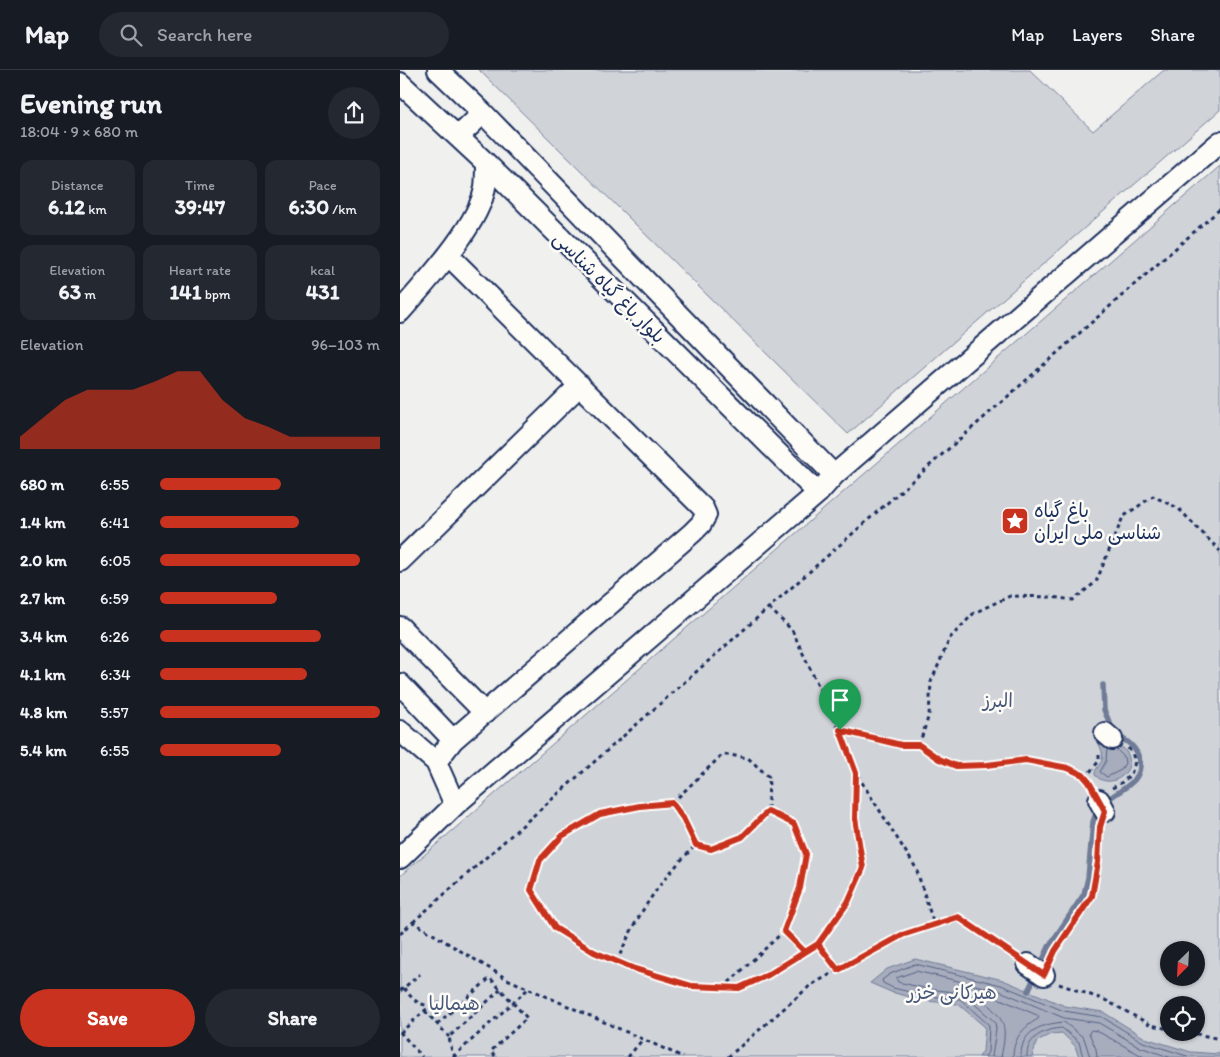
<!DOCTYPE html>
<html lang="en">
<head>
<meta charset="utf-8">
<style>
	body { margin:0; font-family:Itim,"Playpen Sans Arabic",sans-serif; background:#242831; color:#f1f3f6; height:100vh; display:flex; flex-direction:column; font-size:19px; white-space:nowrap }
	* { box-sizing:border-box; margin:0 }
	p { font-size:16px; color:#9ea1a6 }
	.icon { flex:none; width:28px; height:28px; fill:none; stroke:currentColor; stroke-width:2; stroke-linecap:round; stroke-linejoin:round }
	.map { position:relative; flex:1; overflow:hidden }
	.panel { display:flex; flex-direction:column; background:#171b24; width:400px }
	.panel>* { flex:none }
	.needle { width:32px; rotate:204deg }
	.tools { position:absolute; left:760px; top:871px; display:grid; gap:10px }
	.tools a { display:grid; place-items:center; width:45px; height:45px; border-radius:50%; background:#171b24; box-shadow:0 1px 4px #0004; font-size:25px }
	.pin { position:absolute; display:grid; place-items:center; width:42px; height:42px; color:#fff; margin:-51px -21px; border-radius:50% 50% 50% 0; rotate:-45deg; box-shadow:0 0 5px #0007 }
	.pin .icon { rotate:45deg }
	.round { display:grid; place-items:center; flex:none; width:52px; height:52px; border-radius:26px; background:#242831 }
	.headline { display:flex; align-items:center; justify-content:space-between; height:85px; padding:0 20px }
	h1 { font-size:28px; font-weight:700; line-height:38px }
	.stats { display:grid; grid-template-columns:repeat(3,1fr); gap:8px; height:85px; padding:5px 20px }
	.stats div { display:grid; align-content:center; border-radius:12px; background:#242831; text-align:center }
	.stats b { font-size:21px; font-weight:700 }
	.stats small { font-size:14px; font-weight:400 }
	.stats p { font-size:14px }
	.chart { height:140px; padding:10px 20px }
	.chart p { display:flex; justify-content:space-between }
	.chart svg { width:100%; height:90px; margin-top:5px; fill:#c8321e; opacity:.7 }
	.button { display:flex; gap:10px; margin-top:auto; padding:10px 20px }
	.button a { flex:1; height:58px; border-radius:30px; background:#c8321e; color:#fff; font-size:20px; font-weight:700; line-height:58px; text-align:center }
	.button a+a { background:#242831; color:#f1f3f6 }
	ul { padding:0 20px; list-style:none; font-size:16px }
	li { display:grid; grid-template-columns:80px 60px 1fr; align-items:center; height:38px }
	li i { height:12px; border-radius:6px; background:#c8321e }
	header { display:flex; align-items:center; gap:30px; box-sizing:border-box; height:70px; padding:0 25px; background:#171b24; border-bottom:1px solid #363941 }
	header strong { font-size:24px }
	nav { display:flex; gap:28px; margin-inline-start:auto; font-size:18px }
	.search { width:350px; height:45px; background:#242831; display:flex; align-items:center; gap:12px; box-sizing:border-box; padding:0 18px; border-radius:28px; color:#9ea1a6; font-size:19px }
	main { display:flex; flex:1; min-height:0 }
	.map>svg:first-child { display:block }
	.green { fill:#d0d3d8; stroke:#76819b; fill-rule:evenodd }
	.water { fill:#a7adbd; stroke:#6f7b97 }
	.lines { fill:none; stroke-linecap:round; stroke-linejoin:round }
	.shore { stroke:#536184; stroke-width:1 }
	.stream { stroke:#6f7b97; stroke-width:5.5 }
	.minor-casing { stroke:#1b2f5e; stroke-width:24 }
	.path { stroke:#1b2f5e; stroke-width:3; stroke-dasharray:4 4; stroke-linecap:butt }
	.minor { stroke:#fdfcf7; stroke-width:20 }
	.route-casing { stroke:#fff; stroke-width:10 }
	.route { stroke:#c8321e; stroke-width:6 }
	.labels { text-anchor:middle; stroke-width:5; stroke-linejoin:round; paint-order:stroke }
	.street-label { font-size:19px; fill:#1b2f5e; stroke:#fdfcf7 }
	.poi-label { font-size:19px; fill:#1b2f5e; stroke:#fdfcf7; text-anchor:start }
	.park-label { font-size:19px; fill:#48587c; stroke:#fdfcf7 }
</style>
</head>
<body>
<header>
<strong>Map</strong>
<div class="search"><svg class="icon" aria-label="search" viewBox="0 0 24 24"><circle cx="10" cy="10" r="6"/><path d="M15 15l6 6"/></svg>Search here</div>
<nav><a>Map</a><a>Layers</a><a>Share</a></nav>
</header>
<main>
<section class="panel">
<div class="headline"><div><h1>Evening run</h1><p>18:04 · 9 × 680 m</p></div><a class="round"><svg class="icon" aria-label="share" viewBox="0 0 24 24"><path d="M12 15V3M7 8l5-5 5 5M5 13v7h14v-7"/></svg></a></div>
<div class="stats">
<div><p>Distance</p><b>6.12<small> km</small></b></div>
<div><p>Time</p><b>39:47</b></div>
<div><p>Pace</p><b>6:30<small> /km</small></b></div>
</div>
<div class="stats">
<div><p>Elevation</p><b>63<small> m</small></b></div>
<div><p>Heart rate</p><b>141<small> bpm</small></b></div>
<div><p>kcal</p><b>431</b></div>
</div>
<div class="chart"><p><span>Elevation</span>96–103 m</p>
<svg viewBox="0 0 160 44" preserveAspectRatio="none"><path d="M0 44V38L10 29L20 20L30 15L40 15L50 15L60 11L70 6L80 6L90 20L100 29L110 33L120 38L130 38L140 38L150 38L160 38V44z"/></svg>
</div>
<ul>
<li><b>680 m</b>6:55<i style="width:55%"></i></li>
<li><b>1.4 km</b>6:41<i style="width:63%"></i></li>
<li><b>2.0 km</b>6:05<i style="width:91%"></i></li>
<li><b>2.7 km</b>6:59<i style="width:53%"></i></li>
<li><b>3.4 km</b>6:26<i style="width:73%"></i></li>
<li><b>4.1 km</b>6:34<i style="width:67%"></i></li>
<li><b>4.8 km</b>5:57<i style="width:100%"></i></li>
<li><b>5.4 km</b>6:55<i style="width:55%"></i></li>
</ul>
<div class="button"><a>Save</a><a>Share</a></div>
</section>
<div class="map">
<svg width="820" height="987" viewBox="0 0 820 987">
	<rect width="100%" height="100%" fill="#f0f0ee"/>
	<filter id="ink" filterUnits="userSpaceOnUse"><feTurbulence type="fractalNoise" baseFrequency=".02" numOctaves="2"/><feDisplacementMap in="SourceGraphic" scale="10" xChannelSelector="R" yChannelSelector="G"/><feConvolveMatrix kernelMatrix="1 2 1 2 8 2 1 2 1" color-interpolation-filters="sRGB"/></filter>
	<g filter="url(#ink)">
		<!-- green -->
		<path class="green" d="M79 0H630L693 61 764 0H820V40L448 364Z
			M820 96V987H0V806ZM769 880H796V908H769ZM769 935H796V962H769Z"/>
		<!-- water -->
		<path class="water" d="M696 665C705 669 717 672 724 679 742 698 711 723 695 705 695 699 697 699 700 694 706 686 700 675 695 668Z
			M515 889 603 910 665 936 703 942 745 968 791 982 820 984V987H679L675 976 662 963 651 964 637 971 632 987H579L583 981 585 957 558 934 526 931 491 922 470 913 487 899Z"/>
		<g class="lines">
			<!-- shore -->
			<path class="shore" d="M707 679 706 691 700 702 707 707 721 700 725 693 724 687 716 679
				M585 987 588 982 589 955 560 929 527 926 493 918 483 913 482 910 490 904 515 894 601 915 664 941 702 947 743 972 790 987
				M592 987 596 959 595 952 562 923 528 919 498 912 496 908 516 901 600 921 664 948 699 953 740 977 769 987
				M601 987C608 954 605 950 581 928L582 925 598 928 639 946 638 949C623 957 613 969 613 987
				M621 987C620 960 643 954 664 952L684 968 690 987
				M627 987C626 967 645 959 662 958L679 972 683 987
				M697 987 696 979 689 963 691 960 697 961 744 987"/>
			<!-- stream -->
			<path class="stream" d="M703 615 704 640 711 656V661
				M705 732C713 725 723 720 731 713 750 697 736 671 715 666
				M628 921 650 875 684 824 688 808 693 752 698 738"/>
			<!-- minor casing -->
			<g class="minor-casing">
				<path id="minor" d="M38 0 83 43 434 405
					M0 13 86 93 418 423
					M58 67 83 43
					M0 242C25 213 80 154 85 117 86 109 86 101 86 93
					M0 491 180 315
					M0 557 85 643
					M0 614 53 670
					M0 661 36 692 55 735
					M705 663 712 669
					M36 692 53 670 292 463 301 454 306 445 303 438 48 185
					M699 730 705 741
					M0 788 55 735 418 423 434 405 820 72
					M628 894 644 905"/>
			</g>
			<!-- path -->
			<path class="path" d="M369 538 392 560 439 660 501 675H519L529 645 531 612 550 568 574 543 610 526 651 527 673 530 696 512 723 447 753 426 778 438 820 481
				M440 661 456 703 516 798 534 855
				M519 675C531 683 542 693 556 695 579 699 603 691 626 690 645 690 682 698 691 716
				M685 708 699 691V681
				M712 718C729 710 743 695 728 678
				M272 733 283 748 296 775 311 779 342 767 368 741 369 707 348 688 323 684 272 733 239 736 200 744 162 766 140 790 131 820 155 858 194 882 232 898 291 916 339 918 367 905 418 874 448 832 463 798 455 748 456 703
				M368 741 394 754 406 784 400 819 384 861 405 882
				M13 852 820 139
				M0 864 13 852 107 909 283 987
				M418 874 438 900
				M651 887 692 826 696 807 701 757
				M217 892C236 845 260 810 296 775
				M659 914 705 930 751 955 769 959
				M4 918C14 932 23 939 40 933
				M323 918 384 861
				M0 921 20 904
				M25 941 49 967
				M37 954 90 908 127 948 91 981 96 987
				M0 962 22 987
				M788 962 820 969
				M0 963 30 936
				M53 987 129 918
				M56 987 52 982 49 967 101 919
				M228 987 243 969
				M328 987 411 915 502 865 558 847 614 885"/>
			<!-- minor -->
			<use href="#minor" class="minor"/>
		</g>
	</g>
	<g class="lines" filter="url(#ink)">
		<!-- route casing -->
		<g class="route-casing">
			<path id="route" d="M440 660 456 703 455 748 463 798 448 832 418 874 368 905 339 918 292 916 232 898 194 882 155 858 131 820 140 790 162 766 200 744 240 736 272 733 283 748 296 775 311 779 342 767 368 741 394 754 406 784 400 818 384 861 405 882 418 874 438 900 502 865 558 847 644 905 655 881 692 826 698 792 700 757 705 741 689 712 683 705 668 698 626 690 587 695 556 696 539 689 519 675H501L440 660"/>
		</g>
		<!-- route -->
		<use href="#route" class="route"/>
	</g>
	<!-- icons -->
	<defs>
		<g id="sight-square" transform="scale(1.4375)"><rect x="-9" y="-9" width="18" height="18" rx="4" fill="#c8321e" stroke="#fdfcf7"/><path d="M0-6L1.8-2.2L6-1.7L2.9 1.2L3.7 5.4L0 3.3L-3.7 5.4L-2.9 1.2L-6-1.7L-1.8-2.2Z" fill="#fff"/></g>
	</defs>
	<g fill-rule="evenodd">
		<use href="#sight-square" x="615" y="451"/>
	</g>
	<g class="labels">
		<!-- street labels -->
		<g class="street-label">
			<text transform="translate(210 217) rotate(45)" y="7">بلوار باغ گیاه شناسی</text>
		</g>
		<!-- poi labels -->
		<g class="poi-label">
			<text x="634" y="447">باغ گیاه‌<tspan x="634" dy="22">شناسی ملی ایران</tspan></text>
		</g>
		<!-- park labels -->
		<g class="park-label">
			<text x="598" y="637">البرز</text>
			<text x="552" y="929">هیرکانی خزر</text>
			<text x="54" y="940">هیمالیا</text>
		</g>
	</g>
</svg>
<div class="tools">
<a><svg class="needle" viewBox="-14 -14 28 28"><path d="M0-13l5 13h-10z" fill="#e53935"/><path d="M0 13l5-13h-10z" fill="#9ea1a6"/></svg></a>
<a><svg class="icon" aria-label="locate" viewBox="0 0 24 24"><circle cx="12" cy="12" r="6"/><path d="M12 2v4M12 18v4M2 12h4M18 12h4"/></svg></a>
</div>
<div class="pin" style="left:440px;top:660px;background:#1e9e55"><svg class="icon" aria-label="arrive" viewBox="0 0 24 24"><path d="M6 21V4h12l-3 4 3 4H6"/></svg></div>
</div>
</main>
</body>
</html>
